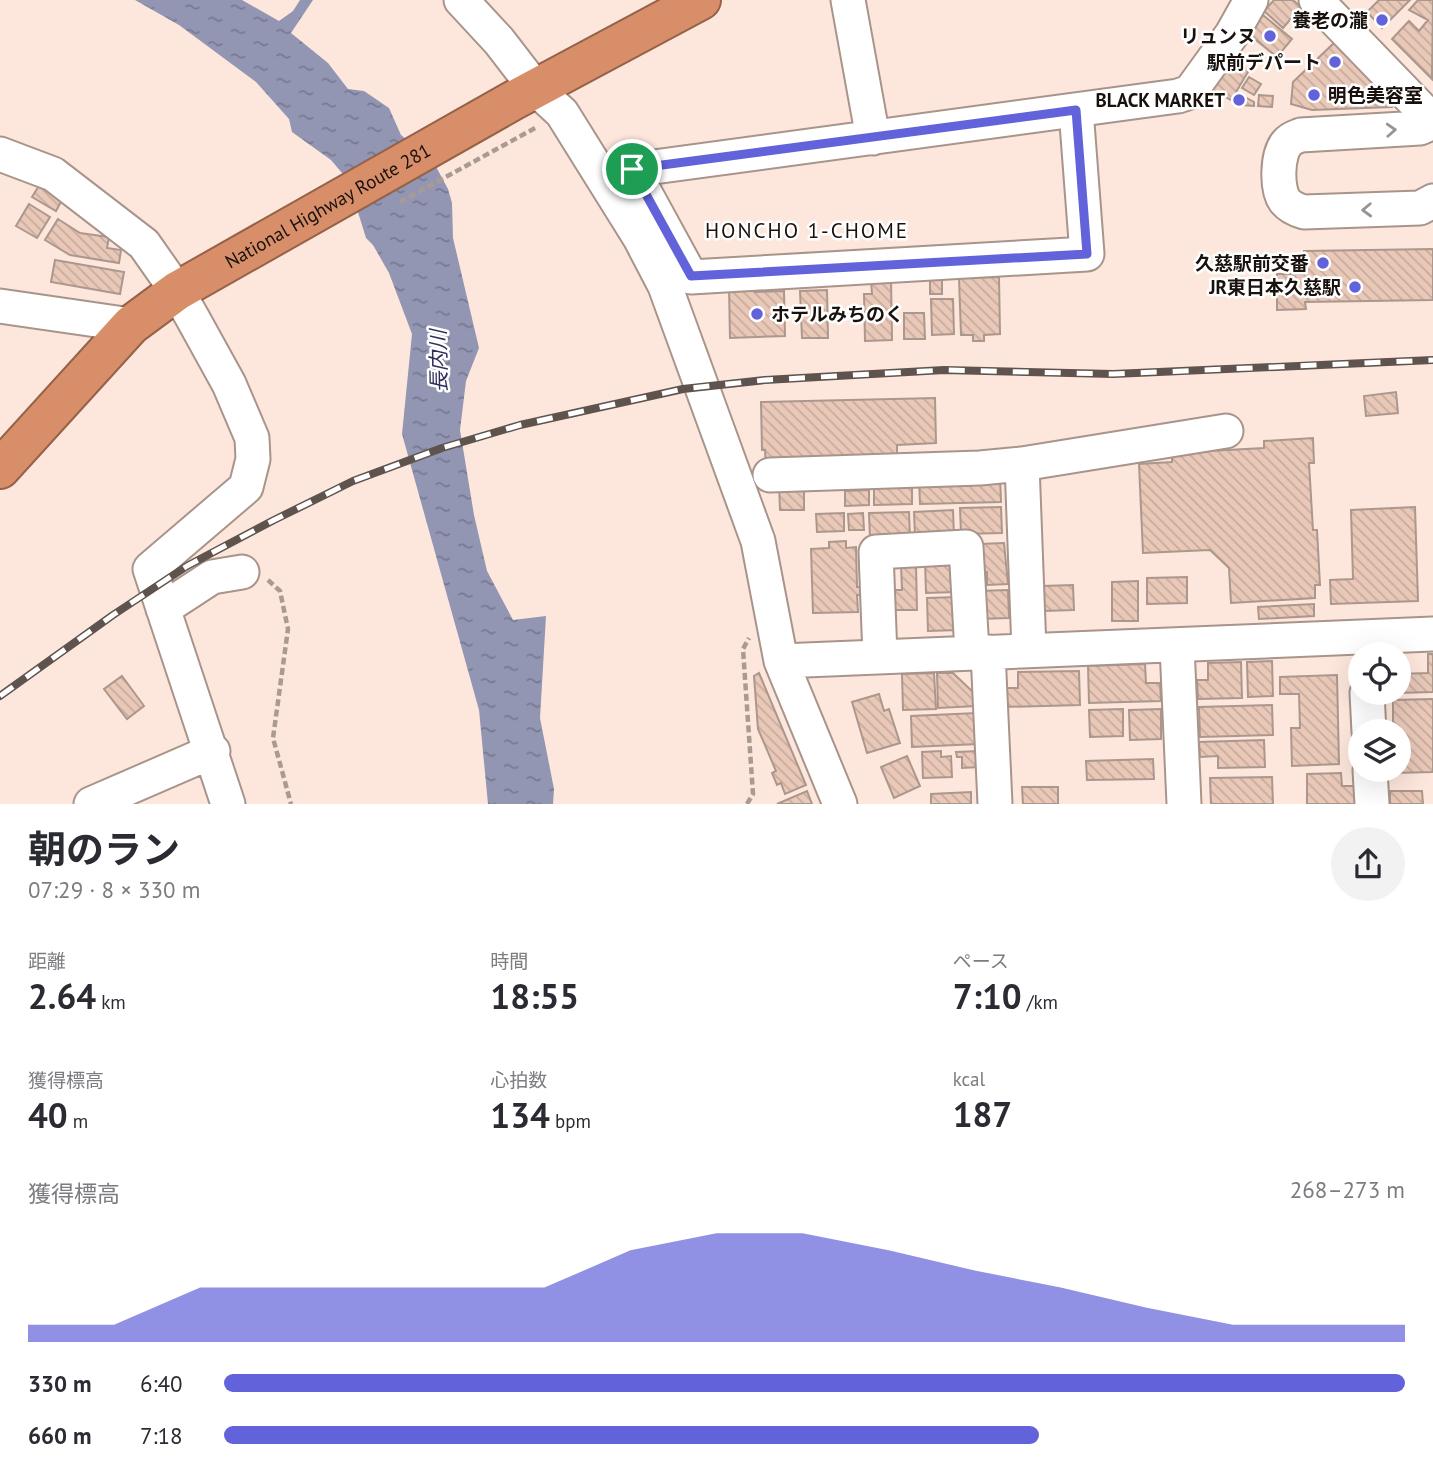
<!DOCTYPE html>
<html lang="ja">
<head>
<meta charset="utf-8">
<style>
	body { margin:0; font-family:"PT Sans","Noto Sans JP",sans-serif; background:#f2f2f3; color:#2b2b33; height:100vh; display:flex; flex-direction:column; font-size:26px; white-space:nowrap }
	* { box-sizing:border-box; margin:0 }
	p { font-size:23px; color:#7c7c81 }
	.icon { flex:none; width:38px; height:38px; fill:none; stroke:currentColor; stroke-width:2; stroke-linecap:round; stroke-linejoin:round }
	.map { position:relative; height:804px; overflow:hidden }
	.side { display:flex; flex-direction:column; background:#fff; flex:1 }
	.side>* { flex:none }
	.fabs { position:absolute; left:1348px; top:642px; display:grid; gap:14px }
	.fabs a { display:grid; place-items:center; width:63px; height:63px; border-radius:50%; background:#fff; box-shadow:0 7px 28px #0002; font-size:35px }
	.pin { position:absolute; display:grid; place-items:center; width:60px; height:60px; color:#fff; margin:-30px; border:4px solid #fff; border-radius:50%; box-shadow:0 2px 7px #0007 }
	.round { display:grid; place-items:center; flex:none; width:74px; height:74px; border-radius:37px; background:#f2f2f3 }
	.head { display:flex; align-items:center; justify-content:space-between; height:119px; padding:0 28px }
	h1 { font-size:38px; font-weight:700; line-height:52px }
	.figures { display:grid; grid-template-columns:repeat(3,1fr); gap:10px; height:119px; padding:7px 28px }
	.figures div { display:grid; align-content:center }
	.figures b { font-size:35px; font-weight:700 }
	.figures small { font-size:19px; font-weight:400 }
	.figures p { font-size:19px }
	.chart { height:196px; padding:14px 28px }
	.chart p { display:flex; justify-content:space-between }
	.chart svg { width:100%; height:126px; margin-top:7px; fill:#6262da; opacity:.7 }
	ul { padding:0 28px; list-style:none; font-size:23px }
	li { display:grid; grid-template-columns:112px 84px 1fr; align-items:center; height:52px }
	li i { height:18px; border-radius:9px; background:#6262da }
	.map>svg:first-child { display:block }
	.water { fill:url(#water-ripples) }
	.building { fill:url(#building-back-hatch); stroke:#ac978d; stroke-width:2 }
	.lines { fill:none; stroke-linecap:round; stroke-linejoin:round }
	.minor-casing { stroke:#a8948a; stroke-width:37 }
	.highway-casing { stroke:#956249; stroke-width:42 }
	.path { stroke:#ab9a92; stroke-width:4.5; stroke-dasharray:7 3.5; stroke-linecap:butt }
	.minor { stroke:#fff; stroke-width:33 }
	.highway { stroke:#d88e69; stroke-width:38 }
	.rail-casing { stroke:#5f534d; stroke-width:8 }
	.rail { stroke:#fff; stroke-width:5; stroke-dasharray:16; stroke-linecap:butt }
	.oneway { stroke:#979492 }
	.route-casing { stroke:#fff; stroke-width:14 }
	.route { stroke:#6262da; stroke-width:9 }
	.poi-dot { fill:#6262da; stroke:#fff; stroke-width:2.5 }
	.labels { text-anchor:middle; stroke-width:5; stroke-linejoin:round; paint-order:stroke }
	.poi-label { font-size:19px; font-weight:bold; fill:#18110d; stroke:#fff; text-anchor:end }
	.street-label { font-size:19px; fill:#18110d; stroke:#fff }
	.neighbourhood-label { font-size:21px; letter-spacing:2px; fill:#18110d; stroke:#fff }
	.water-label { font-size:21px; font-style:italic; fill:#2c2e58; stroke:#fff }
</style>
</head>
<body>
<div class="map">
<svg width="1433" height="804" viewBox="0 0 1433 804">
	<defs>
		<pattern id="water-ripples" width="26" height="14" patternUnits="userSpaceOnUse" patternTransform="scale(1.75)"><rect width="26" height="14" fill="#9296b3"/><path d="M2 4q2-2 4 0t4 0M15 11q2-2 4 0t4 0" fill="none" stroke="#767990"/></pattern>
		<pattern id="building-back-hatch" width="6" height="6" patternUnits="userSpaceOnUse" patternTransform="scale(1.75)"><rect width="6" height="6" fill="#e9c8b8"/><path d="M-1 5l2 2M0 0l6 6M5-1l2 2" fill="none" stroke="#c7ab9d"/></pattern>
	</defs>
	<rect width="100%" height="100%" fill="#fde7dc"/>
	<!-- water -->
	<path class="water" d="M135 0H242L279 21 293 11 300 0H313L291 33 328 63 348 89 364 91 389 108 401 135 433 161 448 189 452 203 453 238 479 348 466 381 460 430 474 515 487 571 513 620 546 616 540 718 554 789 553 804H488L479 710 402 434 412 334 389 273 373 245 366 238 348 180 331 160 292 132 289 119 256 82 179 25Z"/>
	<!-- building -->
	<path class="building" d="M1274 0H1293L1301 7 1283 28 1264 11Z
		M1379 0H1410L1382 28 1367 12Z
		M1418 0H1433L1432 79 1392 39 1409 21 1419 31 1428 20 1409 10Z
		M1263 15 1292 39 1277 57 1247 33Z
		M1335 42 1393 97 1392 107 1312 110 1291 104 1293 82Z
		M1231 59 1249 70 1236 92 1254 102V106L1240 105 1213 90Z
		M1249 77 1261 84 1254 95 1242 88Z
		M1259 95 1273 96 1272 107 1258 106Z
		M40 184 63 198 56 211 32 197Z
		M29 204 50 217 37 238 16 226Z
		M58 219 80 233 109 237 107 248 121 250 119 263 70 255 45 240Z
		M1433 249V300L1305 302 1306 309 1277 310V274H1304V251Z
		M55 260 124 272 120 294 51 282Z
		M999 277 1000 334 984 335V341H973V335H961L959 278Z
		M930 279H942V294H930Z
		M871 280H891L892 340 865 341 864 294H872Z
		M729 287H755V292L784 291 785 336 730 338Z
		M827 290 828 338H802L800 291Z
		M931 299H953L954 334 932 335Z
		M904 313H924L925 339H904Z
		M1396 392 1398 413 1366 416 1364 396Z
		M935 398 936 443 897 445V463L766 467 765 450H762L761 402Z
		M1313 438 1314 463H1309L1313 530H1317L1320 585H1315V598L1231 603 1229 568 1210 550 1143 553 1139 464 1172 462V453L1264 448V441Z
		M1000 475 1001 502 920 504 919 477Z
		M912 480V504L874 505V481Z
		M804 484V510H780L779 485Z
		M869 490V505L845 506V491Z
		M1001 507 1002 533 961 534 960 508Z
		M1415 507 1418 601 1331 604 1330 580 1353 579 1351 510Z
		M953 510 954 536 915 537 914 512Z
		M909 512 910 538 870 539 869 513Z
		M844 513V531L817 532 816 514Z
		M863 513 864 530H849L848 514Z
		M846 541V548L856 547 857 587H864L865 595H857L858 612 813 613 811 549 829 548V542Z
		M1004 543 1008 584 987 585V572H980L979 544Z
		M954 560 955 592 926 593 925 561Z
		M901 564H916L917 610H895V590H902Z
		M1187 577V603L1147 604V578Z
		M1138 581V621H1112V582Z
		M1073 585 1074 610 1043 611 1042 586Z
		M1008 590 1009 618 978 619V591Z
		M958 597 959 630 928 631 927 598Z
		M1314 604V616L1259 619 1258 607Z
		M1428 654H1433V692L1396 693H1398V674L1428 673Z
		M1272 661 1273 696 1248 697 1247 662Z
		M1241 662 1242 698 1198 699 1197 680H1208V663Z
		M1145 664 1146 683H1160L1161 701 1089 703 1088 666Z
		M1079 671 1080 705 1002 707V688H1018V672Z
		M759 673 806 785 785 794 781 783 777 785 772 773 776 771 758 729 754 676Z
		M934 673 936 709 903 710 902 674Z
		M937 673H953L975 694 976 706 938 708Z
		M1337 675 1339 764 1292 766 1291 728H1300L1299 694H1280V677Z
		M122 676 144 706 127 719 104 689Z
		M879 694 884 711 889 709 900 743 867 753 852 702Z
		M1433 699V772L1394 773V770H1398V732H1393V700Z
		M1272 705 1273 735 1200 737 1199 707Z
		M1123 709V736L1090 737 1089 710Z
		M1161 709V739L1130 740 1129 710Z
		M977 713 978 744 912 747 911 716Z
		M1264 740 1265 767 1218 768V756L1200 757 1199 742Z
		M941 751V757L951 756 952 777 923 778 922 752Z
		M979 751V767L962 768V757H957L956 752Z
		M907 756 920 786 894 798 881 767Z
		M1153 759 1154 779 1087 780 1086 761Z
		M1341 773 1342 786H1354L1355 804H1307V774Z
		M1272 777 1273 804H1211L1210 778Z
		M1022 787H1058V804H1023Z
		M807 791 812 804H777Z
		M1390 791H1422L1423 804H1390Z
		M971 792V804H931V794Z"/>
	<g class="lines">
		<!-- minor casing -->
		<g class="minor-casing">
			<path id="minor" d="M461 0 499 41 536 89 562 113 640 238 665 286 758 541 781 661 840 804
				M848 0 873 138
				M1316 0 1433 121
				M1433 122 1420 128 1301 135C1296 137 1291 138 1287 143 1277 154 1276 189 1285 201 1290 207 1297 210 1304 212L1420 208 1433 201
				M0 154 53 174 144 244 177 291 192 317 229 384 252 438 253 459 246 487 150 569 228 804
				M632 169 691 277 1087 254 1076 110
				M602 174 1178 96 1190 92 1232 34 1251 0
				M0 306 131 325
				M1022 464 1029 650
				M770 475 980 468 1022 464 1226 431
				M163 609 212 577 242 572
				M1177 646 1184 804
				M988 652 995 804
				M880 657 876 552 966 547 972 652
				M781 661 1433 634
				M1367 693 1369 732
				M1370 770 1372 804
				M91 804 213 751"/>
		</g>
		<!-- highway casing -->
		<g class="highway-casing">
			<g id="highway">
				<path id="s1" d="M0 469 131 325 177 291 514 100 701 0"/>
			</g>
		</g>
		<!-- path -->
		<path class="path" d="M400 202 537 127
			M268 580 280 591 288 629 273 738 291 804
			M747 804 753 794 743 649 749 638"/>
		<!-- minor -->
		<use href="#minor" class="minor"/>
		<!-- highway -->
		<use href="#highway" class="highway"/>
		<!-- rail casing -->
		<g class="rail-casing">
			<path id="rail" d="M0 696 113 615 187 566 274 520 353 481 442 448 520 425 683 389 765 380 944 370 1113 374 1433 360"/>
		</g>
		<!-- rail -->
		<use href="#rail" class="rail"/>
	</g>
	<!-- one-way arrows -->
	<defs><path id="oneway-chevron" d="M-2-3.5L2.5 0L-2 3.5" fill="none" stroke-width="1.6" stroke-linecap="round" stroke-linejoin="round" transform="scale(1.75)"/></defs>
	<g class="oneway">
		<use href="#oneway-chevron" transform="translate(1391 130) rotate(-3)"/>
		<use href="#oneway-chevron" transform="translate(1367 210) rotate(178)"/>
	</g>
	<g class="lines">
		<!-- route casing -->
		<g class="route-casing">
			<path id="route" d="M1076 110 1087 254 691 276 632 169Z"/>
		</g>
		<!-- route -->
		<use href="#route" class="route"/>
	</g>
	<!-- markers -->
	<g class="poi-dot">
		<circle cx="1382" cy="20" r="7"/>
		<circle cx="1270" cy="36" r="7"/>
		<circle cx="1335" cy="62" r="7"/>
		<circle cx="1314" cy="95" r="7"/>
		<circle cx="1239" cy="100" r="7"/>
		<circle cx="1323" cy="263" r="7"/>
		<circle cx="1355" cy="287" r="7"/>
		<circle cx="757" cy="314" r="7"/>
	</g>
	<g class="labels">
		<!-- poi labels -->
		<g class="poi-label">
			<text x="1368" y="27">養老の瀧</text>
			<text x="1256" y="43">リュンヌ</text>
			<text x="1321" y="69">駅前デパート</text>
			<text x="1328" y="102" text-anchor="start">明色美容室</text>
			<text x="1225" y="107">BLACK MARKET</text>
			<text x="1309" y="270">久慈駅前交番</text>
			<text x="1341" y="294">JR東日本久慈駅</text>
			<text x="771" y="321" text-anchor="start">ホテルみちのく</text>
		</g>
		<!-- street labels -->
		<g class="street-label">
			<text dy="7" stroke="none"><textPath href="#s1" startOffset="425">National Highway Route 281</textPath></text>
		</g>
		<!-- neighbourhood labels -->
		<g class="neighbourhood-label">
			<text x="807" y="238">HONCHO 1-CHOME</text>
		</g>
		<!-- water labels -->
		<g class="water-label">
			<text transform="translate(439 361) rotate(-91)" y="7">長内川</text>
		</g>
	</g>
</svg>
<div class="fabs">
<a><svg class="icon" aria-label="locate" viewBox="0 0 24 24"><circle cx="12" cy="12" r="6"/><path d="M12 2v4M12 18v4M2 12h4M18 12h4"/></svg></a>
<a><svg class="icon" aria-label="layers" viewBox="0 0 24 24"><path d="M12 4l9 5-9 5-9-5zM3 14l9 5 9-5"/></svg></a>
</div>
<div class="pin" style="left:632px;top:169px;background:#1e9e55"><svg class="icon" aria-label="arrive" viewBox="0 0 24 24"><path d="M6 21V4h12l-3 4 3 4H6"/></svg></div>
</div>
<section class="side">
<div class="head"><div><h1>朝のラン</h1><p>07:29 · 8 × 330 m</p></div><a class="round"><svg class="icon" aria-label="share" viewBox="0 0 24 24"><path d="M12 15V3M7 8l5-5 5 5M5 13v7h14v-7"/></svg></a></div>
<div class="figures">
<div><p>距離</p><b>2.64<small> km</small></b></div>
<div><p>時間</p><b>18:55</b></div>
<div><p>ペース</p><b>7:10<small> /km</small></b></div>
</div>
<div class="figures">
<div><p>獲得標高</p><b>40<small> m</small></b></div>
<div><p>心拍数</p><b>134<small> bpm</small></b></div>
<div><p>kcal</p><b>187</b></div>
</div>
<div class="chart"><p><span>獲得標高</span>268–273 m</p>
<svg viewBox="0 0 160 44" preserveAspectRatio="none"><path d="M0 44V38L10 38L20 25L30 25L40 25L50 25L60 25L70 12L80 6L90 6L100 12L110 19L120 25L130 32L140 38L150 38L160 38V44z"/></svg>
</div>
<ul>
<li><b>330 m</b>6:40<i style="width:100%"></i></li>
<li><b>660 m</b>7:18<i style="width:69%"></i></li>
</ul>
</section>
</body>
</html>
